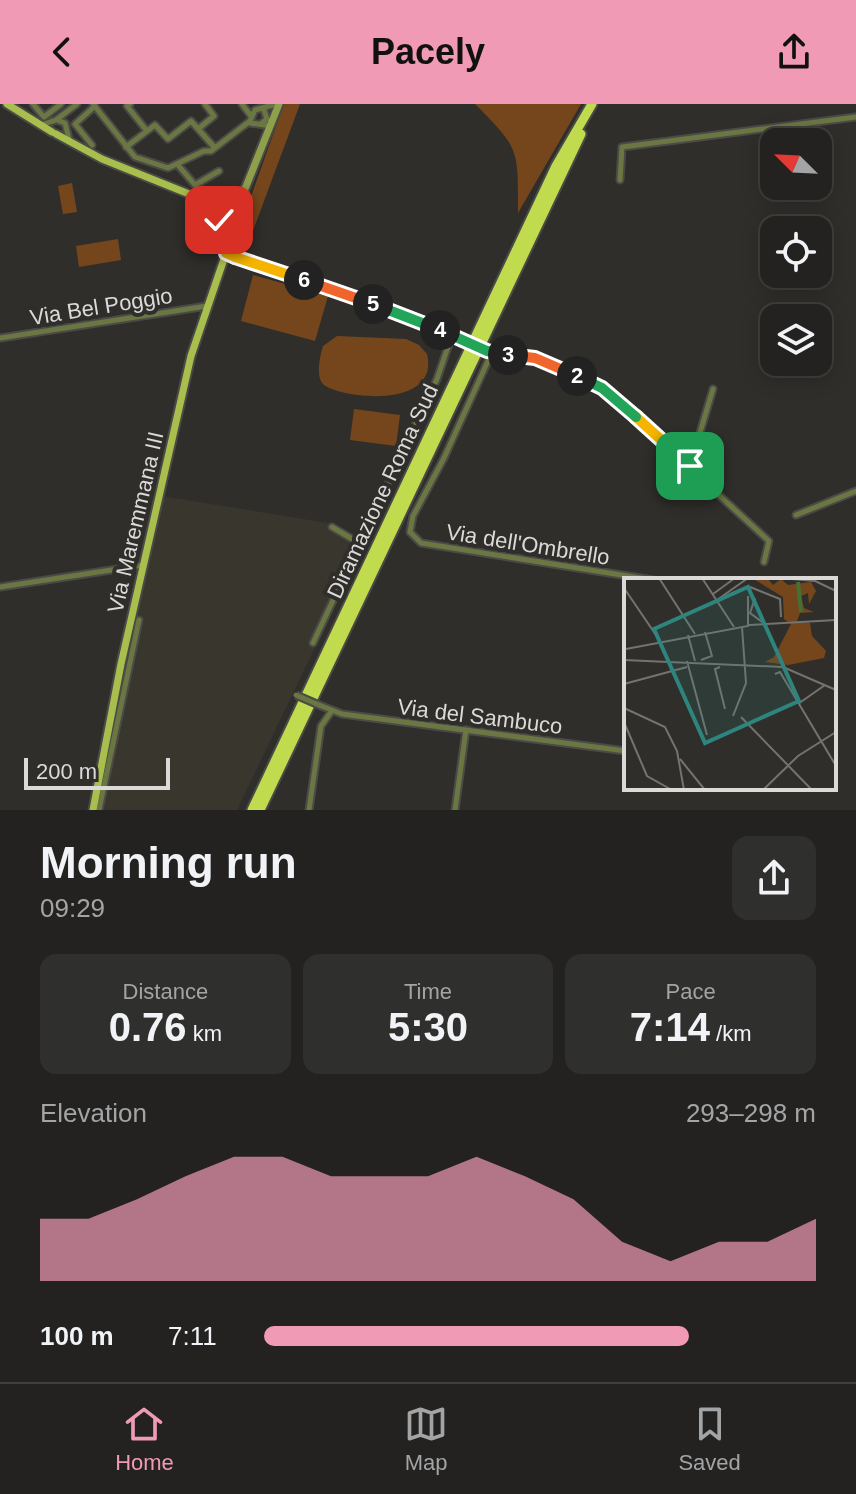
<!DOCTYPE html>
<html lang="en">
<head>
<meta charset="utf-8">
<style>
	body { margin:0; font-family:Arial,sans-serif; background:#2f2f2d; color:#f1f3f6; height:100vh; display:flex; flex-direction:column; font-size:30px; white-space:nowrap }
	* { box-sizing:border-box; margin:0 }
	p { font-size:26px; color:#a3a4a5 }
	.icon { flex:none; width:44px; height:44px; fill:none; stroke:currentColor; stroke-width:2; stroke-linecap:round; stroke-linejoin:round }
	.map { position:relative; height:706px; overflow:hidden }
	.side { display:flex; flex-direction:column; background:#232220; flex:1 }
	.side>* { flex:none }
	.needle { width:52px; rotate:294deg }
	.tools { position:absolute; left:760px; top:24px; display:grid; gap:16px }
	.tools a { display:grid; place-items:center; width:72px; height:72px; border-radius:16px; background:#232220; box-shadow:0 4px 20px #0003,0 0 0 2px #403f3e; font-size:40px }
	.scale { position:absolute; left:24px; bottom:20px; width:146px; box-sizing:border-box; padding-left:8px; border:4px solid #dbdad8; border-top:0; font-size:22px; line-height:28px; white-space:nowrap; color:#dbdad8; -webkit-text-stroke:6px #2f2e2b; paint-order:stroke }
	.pin { position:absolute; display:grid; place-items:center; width:68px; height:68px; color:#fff; margin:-34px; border-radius:16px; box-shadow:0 4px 12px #0006 }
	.km { position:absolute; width:40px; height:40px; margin:-20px; border-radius:50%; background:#222; color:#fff; font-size:22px; line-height:40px; text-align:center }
	.round { display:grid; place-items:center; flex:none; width:84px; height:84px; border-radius:16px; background:#2f2f2d }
	.headline { display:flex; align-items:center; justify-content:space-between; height:136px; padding:0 40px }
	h1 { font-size:44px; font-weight:700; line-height:60px }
	.stats { display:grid; grid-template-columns:repeat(3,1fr); gap:12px; height:136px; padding:8px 40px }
	.stats div { display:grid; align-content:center; border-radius:16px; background:#2f2f2d; text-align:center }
	.stats b { font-size:40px; font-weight:700 }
	.stats small { font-size:22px; font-weight:400 }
	.stats p { font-size:22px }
	.chart { height:224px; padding:16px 40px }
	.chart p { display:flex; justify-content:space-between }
	.chart svg { width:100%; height:144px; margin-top:8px; fill:#f09ab5; opacity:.7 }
	ul { padding:0 40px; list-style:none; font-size:26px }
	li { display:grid; grid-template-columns:128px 96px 1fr; align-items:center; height:60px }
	li i { height:20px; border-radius:10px; background:#f09ab5 }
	header { display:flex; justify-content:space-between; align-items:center; height:104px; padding:0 40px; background:#f09ab5; color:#111; font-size:36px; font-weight:700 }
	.menu { display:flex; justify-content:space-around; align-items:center; height:112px; border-top:2px solid #403f3e; background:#232220; font-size:22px; color:#a3a4a5 }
	.menu a { display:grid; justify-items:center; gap:4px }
	.menu .active { color:#f09ab5 }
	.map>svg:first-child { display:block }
	.built { fill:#38362d }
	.green { fill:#75461c }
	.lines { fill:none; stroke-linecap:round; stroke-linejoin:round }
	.street-casing { stroke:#4b4a47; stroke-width:9 }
	.secondary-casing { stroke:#4b4a47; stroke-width:11 }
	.primary-casing { stroke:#4b4a47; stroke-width:11 }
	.highway-casing { stroke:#4b4a47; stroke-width:13 }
	.street { stroke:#6b7743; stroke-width:5 }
	.secondary { stroke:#8ea04a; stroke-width:7 }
	.primary { stroke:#a8bf4d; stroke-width:7 }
	.highway { stroke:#c0db4e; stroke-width:9 }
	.street-bridge-casing { stroke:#4b4a47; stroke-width:9; stroke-linecap:butt }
	.street-bridge { stroke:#6b7743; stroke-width:5 }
	.split-1-casing { stroke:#fff; stroke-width:16 }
	.split-2-casing { stroke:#fff; stroke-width:16 }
	.split-3-casing { stroke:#fff; stroke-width:16 }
	.split-4-casing { stroke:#fff; stroke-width:16 }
	.split-5-casing { stroke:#fff; stroke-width:16 }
	.split-6-casing { stroke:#fff; stroke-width:16 }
	.split-7-casing { stroke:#fff; stroke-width:16 }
	.split-8-casing { stroke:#fff; stroke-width:16 }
	.split-1 { stroke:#f5b400; stroke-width:10 }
	.split-2 { stroke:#22a559; stroke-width:10 }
	.split-3 { stroke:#f0652b; stroke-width:10 }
	.split-4 { stroke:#22a559; stroke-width:10 }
	.split-5 { stroke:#22a559; stroke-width:10 }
	.split-6 { stroke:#f0652b; stroke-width:10 }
	.split-7 { stroke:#f5b400; stroke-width:10 }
	.split-8 { stroke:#f5b400; stroke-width:10 }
	.labels { text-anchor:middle; stroke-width:8; stroke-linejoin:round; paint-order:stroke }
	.street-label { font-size:22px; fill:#dbdad8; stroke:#2f2e2b }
	.inset-river { fill:none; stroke:#417234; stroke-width:4 }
	.inset-road { fill:none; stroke:#747370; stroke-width:2 }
	.view { fill:#2e857e; fill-opacity:0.15; stroke:#2e857e; stroke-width:4 }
	.inset-edge { fill:none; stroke:#dbdad8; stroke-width:4 }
</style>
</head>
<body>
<header><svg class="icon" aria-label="back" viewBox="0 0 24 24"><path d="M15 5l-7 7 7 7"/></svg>Pacely<svg class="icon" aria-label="share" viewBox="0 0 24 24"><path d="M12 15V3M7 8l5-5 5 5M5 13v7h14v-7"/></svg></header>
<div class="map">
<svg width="856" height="706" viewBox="0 0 856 706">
	<rect width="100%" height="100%" fill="#2f2e2b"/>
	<!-- built -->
	<path class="built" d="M162 392 334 420 346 431 366 437 237 706H95Z"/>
	<!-- green -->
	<path class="green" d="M284 0H300L244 151 235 146 234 140Z
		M475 0H581L518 109C518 45 520 45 475 0Z
		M72 79 77 108 63 110 58 82Z
		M118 135 121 156 79 163 76 142Z
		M253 171 328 192 315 237 241 217Z
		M337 232 406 235 419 241 427 250C441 308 334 294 322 279 316 270 320 252 323 242Z
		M354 305 400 311 396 342 350 336Z"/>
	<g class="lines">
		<!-- street casing -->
		<g class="street-casing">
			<path id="street" d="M33 0 44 13 61 0
				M93 0 135 53 168 64 204 47H211L250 17 255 6 276 0
				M130 0 127 2 147 27
				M242 0 251 12
				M57 16 65 19 69 35
				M250 19 271 22
				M261 20 267 15 264 6
				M41 21 56 16 77 0
				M198 25 214 12 205 0
				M92 41 75 20 95 2
				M126 43 155 21 168 35 191 17 215 44
				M178 61 195 81 219 67
				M620 76 622 43 856 13
				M226 149 410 213 465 236
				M0 234 207 202
				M492 248 444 354 413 412 410 428 421 439 653 476
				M492 248 535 254 602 284 769 437 764 458
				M690 362 713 285
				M796 411 856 387
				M332 423 359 439
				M0 483 144 461
				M313 539 437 275 452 231
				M319 601 342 610 626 647
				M99 706 139 516
				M309 706 321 622 331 608
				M455 706 466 626"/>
		</g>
		<!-- secondary casing -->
		<g class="secondary-casing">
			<path id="secondary" d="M239 100 279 0"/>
		</g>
		<!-- primary casing -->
		<g class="primary-casing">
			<path id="primary" d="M7 0 52 28
				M56 30 102 55 199 94 233 95 241 104 239 113 232 119 226 149 191 252 121 560 93 706
				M200 95 215 107 227 132"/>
		</g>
		<!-- highway casing -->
		<g class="highway-casing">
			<path id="highway" d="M252 706 556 62 592 0
				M260 706 581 30"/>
		</g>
		<!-- street -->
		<use href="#street" class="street"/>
		<!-- secondary -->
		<use href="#secondary" class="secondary"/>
		<!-- primary -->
		<use href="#primary" class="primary"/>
		<!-- highway -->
		<use href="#highway" class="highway"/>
		<!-- street-bridge casing -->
		<g class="street-bridge-casing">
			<path id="street-bridge" d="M465 236 487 247
				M296 591 319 601"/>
		</g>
		<!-- street-bridge -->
		<use href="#street-bridge" class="street-bridge"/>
	</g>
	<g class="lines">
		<!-- split-1 casing -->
		<g class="split-1-casing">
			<path id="split-1" d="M636 313 690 362"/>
		</g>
		<!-- split-2 casing -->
		<g class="split-2-casing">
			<path id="split-2" d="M577 272 602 284 636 313"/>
		</g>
		<!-- split-3 casing -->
		<g class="split-3-casing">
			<path id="split-3" d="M508 251 535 254 577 272"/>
		</g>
		<!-- split-4 casing -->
		<g class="split-4-casing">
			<path id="split-4" d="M440 226 487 247 508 251"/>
		</g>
		<!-- split-5 casing -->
		<g class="split-5-casing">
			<path id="split-5" d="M373 200 440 226"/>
		</g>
		<!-- split-6 casing -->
		<g class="split-6-casing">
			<path id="split-6" d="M304 176 373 200"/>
		</g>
		<!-- split-7 casing -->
		<g class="split-7-casing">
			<path id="split-7" d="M235 153 304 176"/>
		</g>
		<!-- split-8 casing -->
		<g class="split-8-casing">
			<path id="split-8" d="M219 116 227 133 226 149 235 153"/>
		</g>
		<!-- split-1 -->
		<use href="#split-1" class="split-1"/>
		<!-- split-2 -->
		<use href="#split-2" class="split-2"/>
		<!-- split-3 -->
		<use href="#split-3" class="split-3"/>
		<!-- split-4 -->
		<use href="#split-4" class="split-4"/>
		<!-- split-5 -->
		<use href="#split-5" class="split-5"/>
		<!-- split-6 -->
		<use href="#split-6" class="split-6"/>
		<!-- split-7 -->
		<use href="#split-7" class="split-7"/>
		<!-- split-8 -->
		<use href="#split-8" class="split-8"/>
	</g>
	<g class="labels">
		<!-- street labels -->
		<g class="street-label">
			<text transform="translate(101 202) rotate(-9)" y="8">Via Bel Poggio</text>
			<text transform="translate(382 387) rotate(-65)" y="8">Diramazione Roma Sud</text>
			<text transform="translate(135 418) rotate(-77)" y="8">Via Maremmana III</text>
			<text transform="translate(528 440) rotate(9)" y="8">Via dell'Ombrello</text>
			<text transform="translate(480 612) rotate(7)" y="8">Via del Sambuco</text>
		</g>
	</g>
	<!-- overview -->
	<g transform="translate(624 474)">
		<rect width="212" height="212" fill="#2f2e2b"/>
		<path d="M128 0H143L149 7 157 1 164 7 187 4 192 13 185 26 184 15 177 18 180 30 190 34 176 35 173 43 186 45 188 58 202 73 200 80 164 87 141 84 150 79 167 46 160 41 159 19Z" fill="#75461c"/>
		<path class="inset-river" d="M174 4 177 34"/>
		<path class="inset-road" d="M35 0 71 56M78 0 110 49M156 0 191 3M189 2 212 13M126 9 156 21 157 39M0 10 36 63M89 16 111 0M131 20 126 35 141 46M93 22 124 0M125 47 212 42M64 57 71 83M2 71 124 48V18M0 82 159 89 212 112M77 82 88 78 81 54M63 83 83 157M96 89 91 91 101 131M151 96 156 94 212 188M0 106 63 89M174 126 201 107M0 130 41 149 53 173 60 212M109 138 122 105 118 49M117 139 188 212M0 144 23 198 48 212M56 181 81 212M139 212 174 178 212 154"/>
		<path class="view" d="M124 9 175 123 81 165 30 51Z"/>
		<rect width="212" height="212" class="inset-edge"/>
	</g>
</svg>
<div class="tools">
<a><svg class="needle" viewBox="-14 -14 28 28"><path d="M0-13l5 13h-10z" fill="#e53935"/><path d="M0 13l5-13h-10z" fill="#a3a4a5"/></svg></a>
<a><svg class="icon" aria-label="locate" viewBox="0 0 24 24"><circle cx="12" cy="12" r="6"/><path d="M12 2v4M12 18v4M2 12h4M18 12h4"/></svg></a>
<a><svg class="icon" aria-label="layers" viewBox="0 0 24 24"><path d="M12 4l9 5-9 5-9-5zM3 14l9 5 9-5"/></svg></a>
</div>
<div class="scale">200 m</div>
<div class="pin" style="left:690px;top:362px;background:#1e9e55"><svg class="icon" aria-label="arrive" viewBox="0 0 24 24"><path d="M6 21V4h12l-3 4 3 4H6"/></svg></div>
<div class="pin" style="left:219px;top:116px;background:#d93025"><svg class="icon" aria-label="check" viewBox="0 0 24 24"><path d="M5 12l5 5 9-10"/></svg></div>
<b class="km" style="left:577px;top:272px">2</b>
<b class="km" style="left:508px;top:251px">3</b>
<b class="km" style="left:440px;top:226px">4</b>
<b class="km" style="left:373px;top:200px">5</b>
<b class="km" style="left:304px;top:176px">6</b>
</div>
<section class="side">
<div class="headline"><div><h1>Morning run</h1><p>09:29</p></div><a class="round"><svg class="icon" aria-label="share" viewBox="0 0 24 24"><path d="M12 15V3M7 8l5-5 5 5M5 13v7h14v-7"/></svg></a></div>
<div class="stats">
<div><p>Distance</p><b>0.76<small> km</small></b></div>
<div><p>Time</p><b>5:30</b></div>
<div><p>Pace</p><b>7:14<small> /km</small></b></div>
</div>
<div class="chart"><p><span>Elevation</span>293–298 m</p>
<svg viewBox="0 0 160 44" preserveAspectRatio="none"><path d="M0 44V25L10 25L20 19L30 12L40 6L50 6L60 12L70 12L80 12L90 6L100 12L110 19L120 32L130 38L140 32L150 32L160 25V44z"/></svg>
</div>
<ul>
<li><b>100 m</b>7:11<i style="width:77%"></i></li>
</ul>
</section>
<nav class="menu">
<a class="active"><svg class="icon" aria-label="home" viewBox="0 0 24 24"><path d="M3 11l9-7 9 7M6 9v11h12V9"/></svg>Home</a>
<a><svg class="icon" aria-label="map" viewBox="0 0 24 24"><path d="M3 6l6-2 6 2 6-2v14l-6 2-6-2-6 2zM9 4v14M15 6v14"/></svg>Map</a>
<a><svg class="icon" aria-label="saved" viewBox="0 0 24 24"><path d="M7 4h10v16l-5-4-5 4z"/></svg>Saved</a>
</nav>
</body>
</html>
